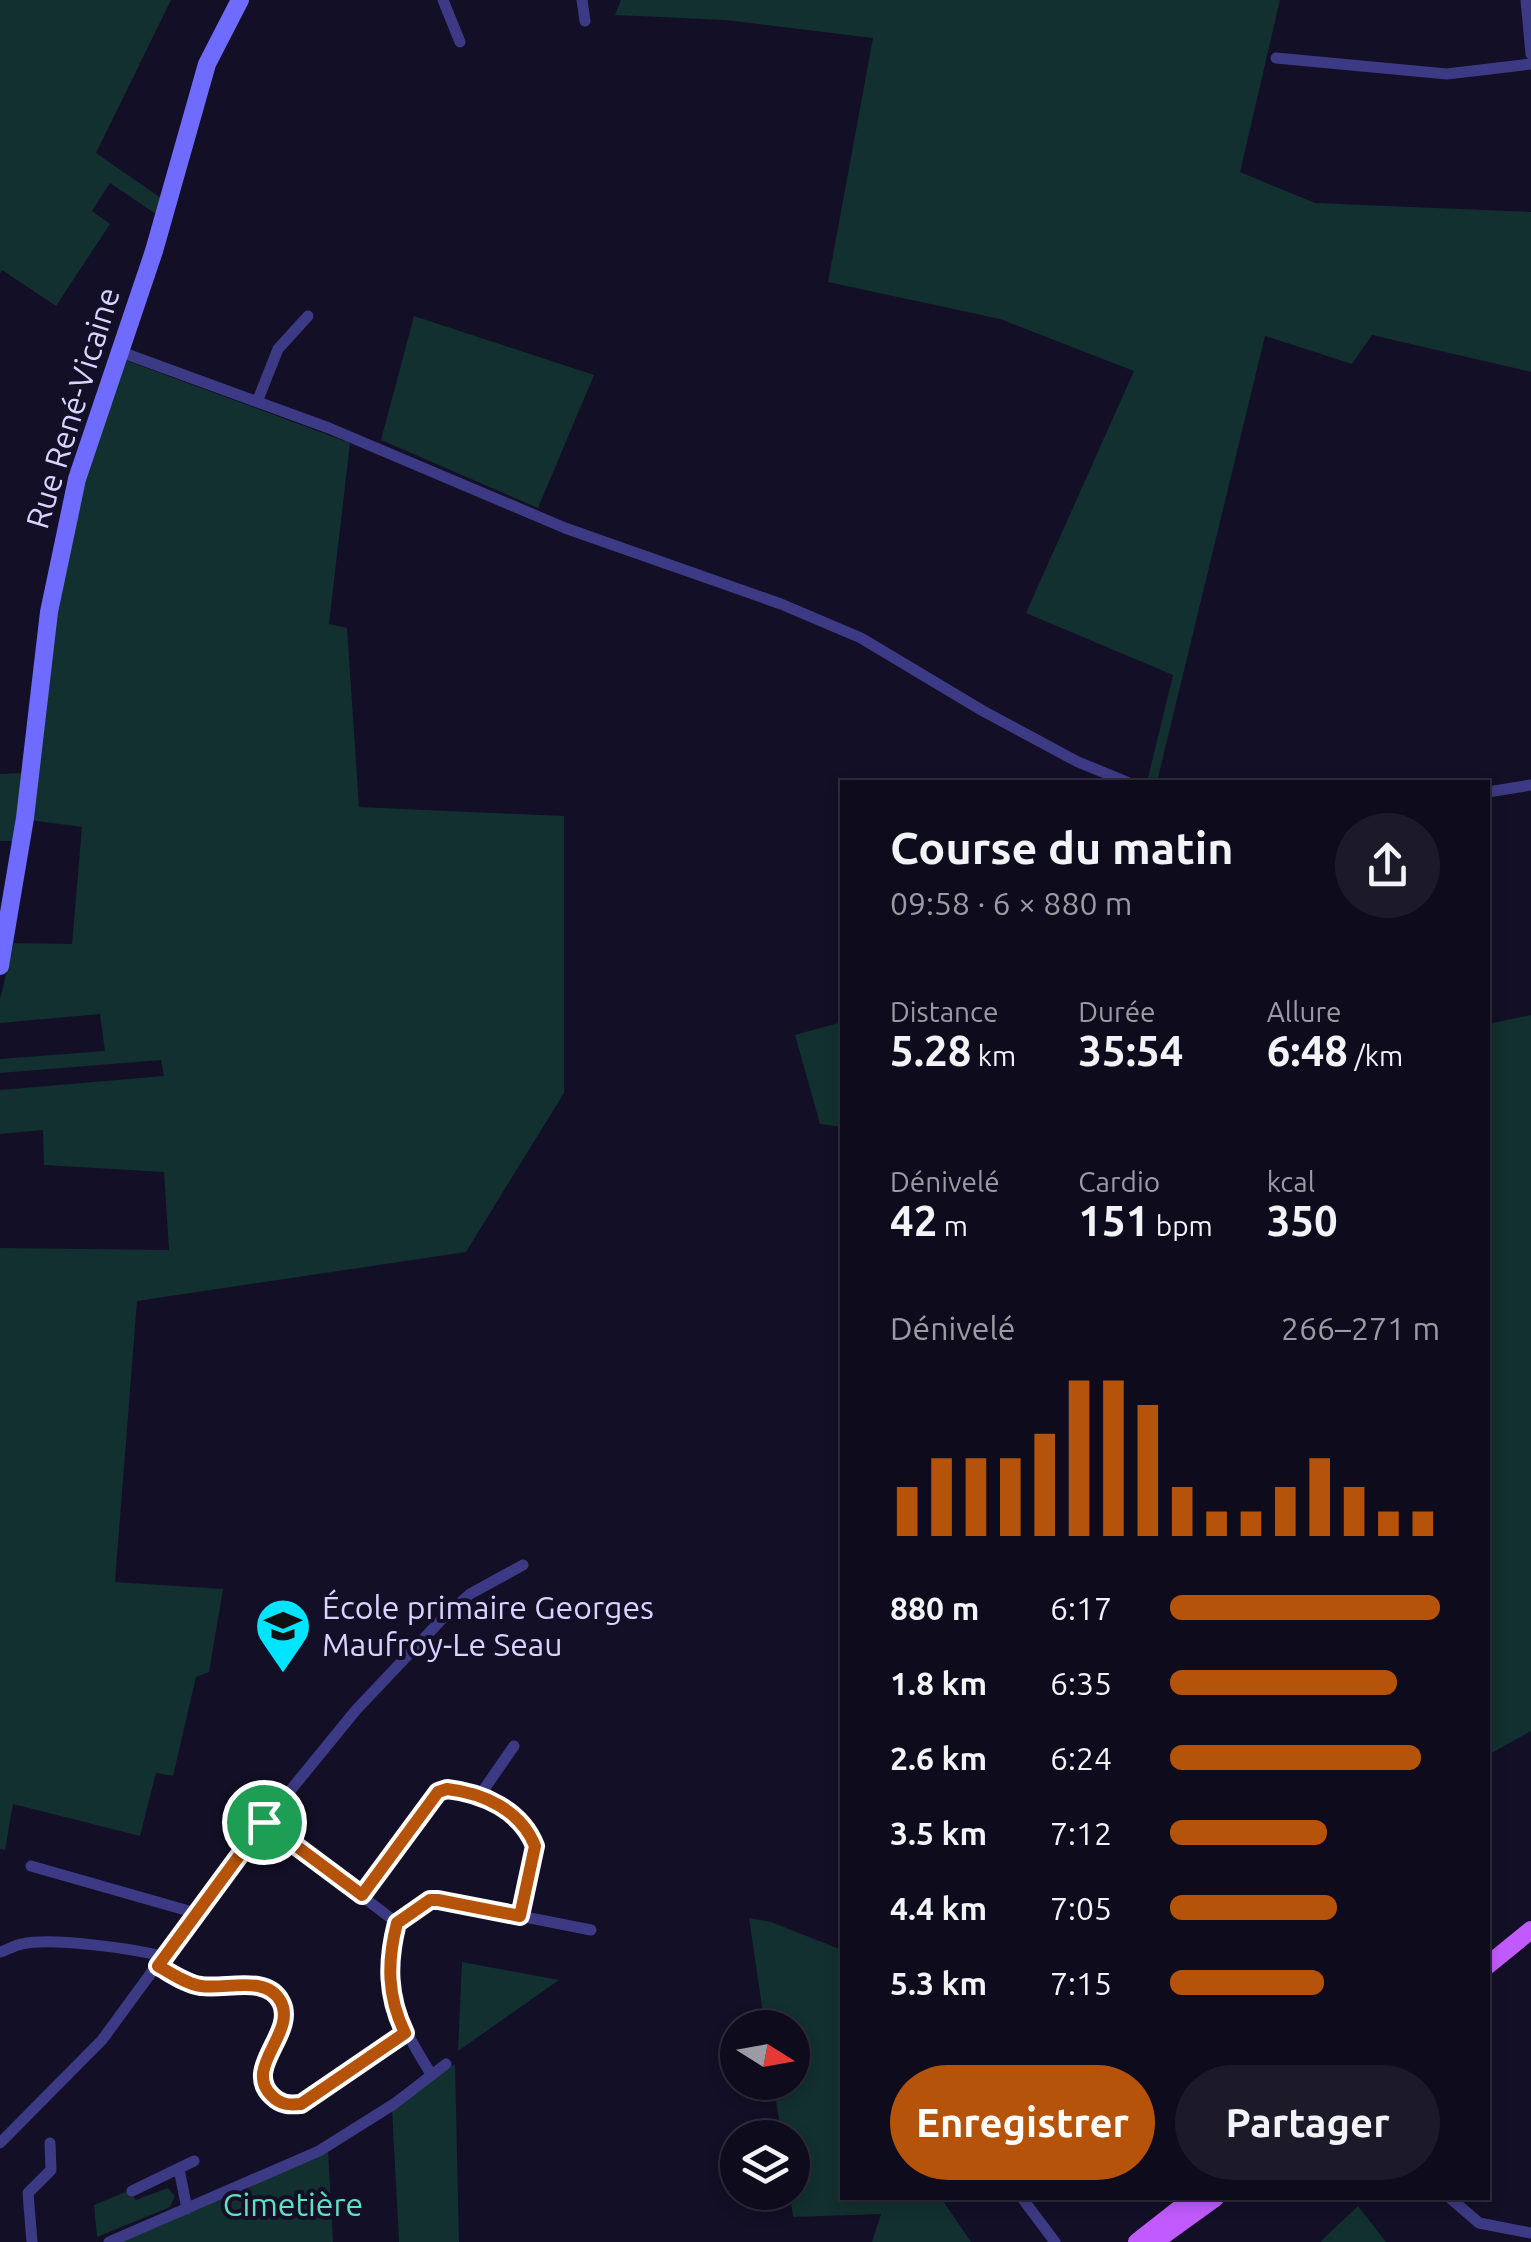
<!DOCTYPE html>
<html lang="fr">
<head>
<meta charset="utf-8">
<style>
	body { margin:0; font-family:Ubuntu,sans-serif; background:#1c1929; color:#f1f3f6; height:100vh; display:flex; flex-direction:column; font-size:38px; white-space:nowrap }
	* { box-sizing:border-box; margin:0 }
	p { font-size:32px; color:#9b9ba3 }
	.icon { flex:none; width:55px; height:55px; fill:none; stroke:currentColor; stroke-width:2; stroke-linecap:round; stroke-linejoin:round }
	.map { position:relative; flex:1; overflow:hidden }
	.sheet { position:absolute; left:840px; top:780px; width:650px; height:1420px; display:flex; flex-direction:column; background:#0e0b1c; border-radius:0px; box-shadow:0 5px 15px #0003,0 0 0 2px #2e2b3b }
	.sheet>* { flex:none }
	.needle { width:65px; rotate:101deg }
	.tools { position:absolute; left:720px; top:2010px; display:grid; gap:20px }
	.tools a { display:grid; place-items:center; width:90px; height:90px; border-radius:50%; background:#0e0b1c; box-shadow:0 5px 15px #0003,0 0 0 2px #2e2b3b; font-size:50px }
	.pin { position:absolute; display:grid; place-items:center; width:85px; height:85px; color:#fff; margin:-42px; border:5px solid #fff; border-radius:50%; box-shadow:0 2px 10px #0007 }
	.round { display:grid; place-items:center; flex:none; width:105px; height:105px; border-radius:52px; background:#1c1929 }
	.summary { display:flex; align-items:center; justify-content:space-between; height:170px; padding:0 50px }
	h1 { font-size:45px; font-weight:700; line-height:75px }
	.metrics { display:grid; grid-template-columns:repeat(3,1fr); gap:15px; height:170px; padding:10px 50px }
	.metrics div { display:grid; align-content:center }
	.metrics b { font-size:42px; font-weight:700 }
	.metrics small { font-size:28px; font-weight:400 }
	.metrics p { font-size:28px }
	.chart { height:280px; padding:20px 50px }
	.chart p { display:flex; justify-content:space-between }
	.chart svg { width:100%; height:180px; margin-top:10px; stroke:#b45309; stroke-width:6 }
	.button { display:flex; gap:20px; margin-top:auto; padding:20px 50px }
	.button a { flex:1; height:115px; border-radius:60px; background:#b45309; color:#fff; font-size:40px; font-weight:700; line-height:115px; text-align:center }
	.button a+a { background:#1c1929; color:#f1f3f6 }
	ul { padding:0 50px; list-style:none; font-size:32px }
	li { display:grid; grid-template-columns:160px 120px 1fr; align-items:center; height:75px }
	li i { height:25px; border-radius:12px; background:#b45309 }
	.map>svg:first-child { display:block }
	.green { fill:#12302f }
	.lines { fill:none; stroke-linecap:round; stroke-linejoin:round }
	.street { stroke:#3d3a85; stroke-width:11 }
	.secondary { stroke:#6f6bff; stroke-width:18 }
	.primary { stroke:#c25bff; stroke-width:18 }
	.route-casing { stroke:#fff; stroke-width:20 }
	.route { stroke:#b45309; stroke-width:12 }
	.labels { text-anchor:middle; stroke-width:8; stroke-linejoin:round; paint-order:stroke }
	.street-label { font-size:32px; fill:#d9d4ff; stroke:#130f26 }
	.poi-label { font-size:32px; fill:#d9d4ff; stroke:#130f26; text-anchor:start }
	.park-label { font-size:32px; fill:#5fe0c0; stroke:#130f26 }
</style>
</head>
<body>
<div class="map">
<svg width="1531" height="2242" viewBox="0 0 1531 2242">
	<rect width="100%" height="100%" fill="#130f26"/>
	<!-- green -->
	<path class="green" d="M0 0H171L96 153 161 198 156 214 110 183 92 211 110 224 56 306 2 270 0 274Z
		M621 0H1280L1240 172 1315 203 1531 212V372L1372 335 1352 364 1265 336 1157 782H1147L1173 675 1026 613 1134 371 1000 319 828 282 873 38 725 20 615 15Z
		M414 316 594 375 538 508 381 440Z
		M125 360 350 443 329 624 347 628 359 807 564 816V1093L466 1252 137 1301 115 1582 223 1589 209 1672 196 1677 173 1776 156 1773 140 1836 13 1804 5 1850 0 1849V1248L169 1250 164 1172 44 1165 43 1130 0 1134V1090L164 1076 161 1060 0 1073V1059L105 1051 100 1014 0 1023V999L14 943 72 944 82 827 29 820 52 642 79 497Z
		M23 773 13 841H0V774Z
		M1531 1015V1731L1488 1755V1024Z
		M842 1022V1127L820 1124 795 1035Z
		M749 1918 771 1922 842 1950V2198H941L971 2242H872L881 2214 793 2217 790 2193 792 2192V2138L782 2137 773 2083 792 2082V2028L765 2027Z
		M462 1962 559 1980 458 2051Z
		M455 2064 459 2242H399L392 2108Z
		M328 2150 333 2242H112Z
		M168 2188 175 2196 170 2207 97 2237 94 2205 128 2191 136 2200Z
		M1358 2206 1386 2242H1322L1321 2241Z"/>
	<g class="lines">
		<!-- street -->
		<path class="street" d="M443 0 460 42
			M582 0 585 21
			M1526 0 1531 54
			M1276 58 1447 74 1531 64
			M121 352 329 428 565 528 781 604 861 638 983 711 1078 762 1127 782
			M257 402 278 349 308 316
			M1488 792 1531 785
			M480 1795 514 1746
			M264 1821 397 1923
			M31 1866 196 1913
			M363 1895 439 1792C474 1780 522 1813 535 1846L520 1916
			M397 1923 430 1901 438 1900 591 1930
			M397 1923C381 1989 397 2019 431 2074
			M0 1952C7 1950 15 1945 22 1944 51 1937 136 1949 165 1957
			M159 1966C171 1973 186 1983 200 1986 223 1990 257 1977 275 1993 307 2022 245 2063 269 2093 275 2102 285 2106 296 2104 322 2100 381 2050 405 2033
			M0 2143 102 2040 236 1857 356 1710 444 1617 470 1594 523 1565
			M179 2169 187 2209
			M132 2191 194 2161
			M1022 2198 1055 2242
			M1450 2198 1479 2223 1531 2233
			M32 2242 28 2193 51 2170 50 2143
			M109 2242 319 2151 394 2104 446 2064"/>
		<!-- secondary -->
		<path class="secondary" d="M0 966 25 818 49 612 77 479 154 251 207 64 240 0"/>
		<!-- primary -->
		<path class="primary" d="M1488 1965 1531 1930
			M1137 2242 1193 2198
			M1154 2242 1215 2198"/>
	</g>
	<g class="lines">
		<!-- route casing -->
		<g class="route-casing">
			<path id="route" d="M447 1789C483 1793 521 1810 535 1846L520 1916 438 1900H430L397 1923C387 1962 387 1996 405 2033L301 2104C289 2105 281 2105 272 2096 242 2068 297 2033 281 2002 267 1974 225 1990 201 1986 186 1984 171 1973 158 1966L264 1822 362 1895 438 1792Z"/>
		</g>
		<!-- route -->
		<use href="#route" class="route"/>
	</g>
	<!-- icons -->
	<defs>
		<g id="school-pin" transform="scale(2.875)"><path d="M0 17L-7.5 6A9.5 9.5 0 1 1 7.5 6Z" fill="#00e5ff" stroke="#130f26"/><path d="M0-5L7-2L0 1L-7-2ZM-4 1L0 2.5L4 1V4Q0 6-4 4Z" fill="#111"/></g>
	</defs>
	<g fill-rule="evenodd">
		<use href="#school-pin" x="283" y="1626"/>
	</g>
	<g class="labels">
		<!-- street labels -->
		<g class="street-label">
			<text transform="translate(73 408) rotate(-73)" y="11">Rue René-Vicaine</text>
		</g>
		<!-- poi labels -->
		<g class="poi-label">
			<text x="322" y="1619">École primaire Georges<tspan x="322" dy="37">Maufroy-Le Seau</tspan></text>
		</g>
		<!-- park labels -->
		<g class="park-label">
			<text x="293" y="2216">Cimetière</text>
		</g>
	</g>
</svg>
<div class="tools">
<a><svg class="needle" viewBox="-14 -14 28 28"><path d="M0-13l5 13h-10z" fill="#e53935"/><path d="M0 13l5-13h-10z" fill="#9b9ba3"/></svg></a>
<a><svg class="icon" aria-label="layers" viewBox="0 0 24 24"><path d="M12 4l9 5-9 5-9-5zM3 14l9 5 9-5"/></svg></a>
</div>
<div class="pin" style="left:264px;top:1822px;background:#1e9e55"><svg class="icon" aria-label="arrive" viewBox="0 0 24 24"><path d="M6 21V4h12l-3 4 3 4H6"/></svg></div>
<section class="sheet">
<div class="summary"><div><h1>Course du matin</h1><p>09:58 · 6 × 880 m</p></div><a class="round"><svg class="icon" aria-label="share" viewBox="0 0 24 24"><path d="M12 15V3M7 8l5-5 5 5M5 13v7h14v-7"/></svg></a></div>
<div class="metrics">
<div><p>Distance</p><b>5.28<small> km</small></b></div>
<div><p>Durée</p><b>35:54</b></div>
<div><p>Allure</p><b>6:48<small> /km</small></b></div>
</div>
<div class="metrics">
<div><p>Dénivelé</p><b>42<small> m</small></b></div>
<div><p>Cardio</p><b>151<small> bpm</small></b></div>
<div><p>kcal</p><b>350</b></div>
</div>
<div class="chart"><p><span>Dénivelé</span>266–271 m</p>
<svg viewBox="0 0 160 44" preserveAspectRatio="none"><path d="M5 44V32M15 44V25M25 44V25M35 44V25M45 44V19M55 44V6M65 44V6M75 44V12M85 44V32M95 44V38M105 44V38M115 44V32M125 44V25M135 44V32M145 44V38M155 44V38"/></svg>
</div>
<ul>
<li><b>880 m</b>6:17<i style="width:100%"></i></li>
<li><b>1.8 km</b>6:35<i style="width:84%"></i></li>
<li><b>2.6 km</b>6:24<i style="width:93%"></i></li>
<li><b>3.5 km</b>7:12<i style="width:58%"></i></li>
<li><b>4.4 km</b>7:05<i style="width:62%"></i></li>
<li><b>5.3 km</b>7:15<i style="width:57%"></i></li>
</ul>
<div class="button"><a>Enregistrer</a><a>Partager</a></div>
</section>
</div>
</body>
</html>
